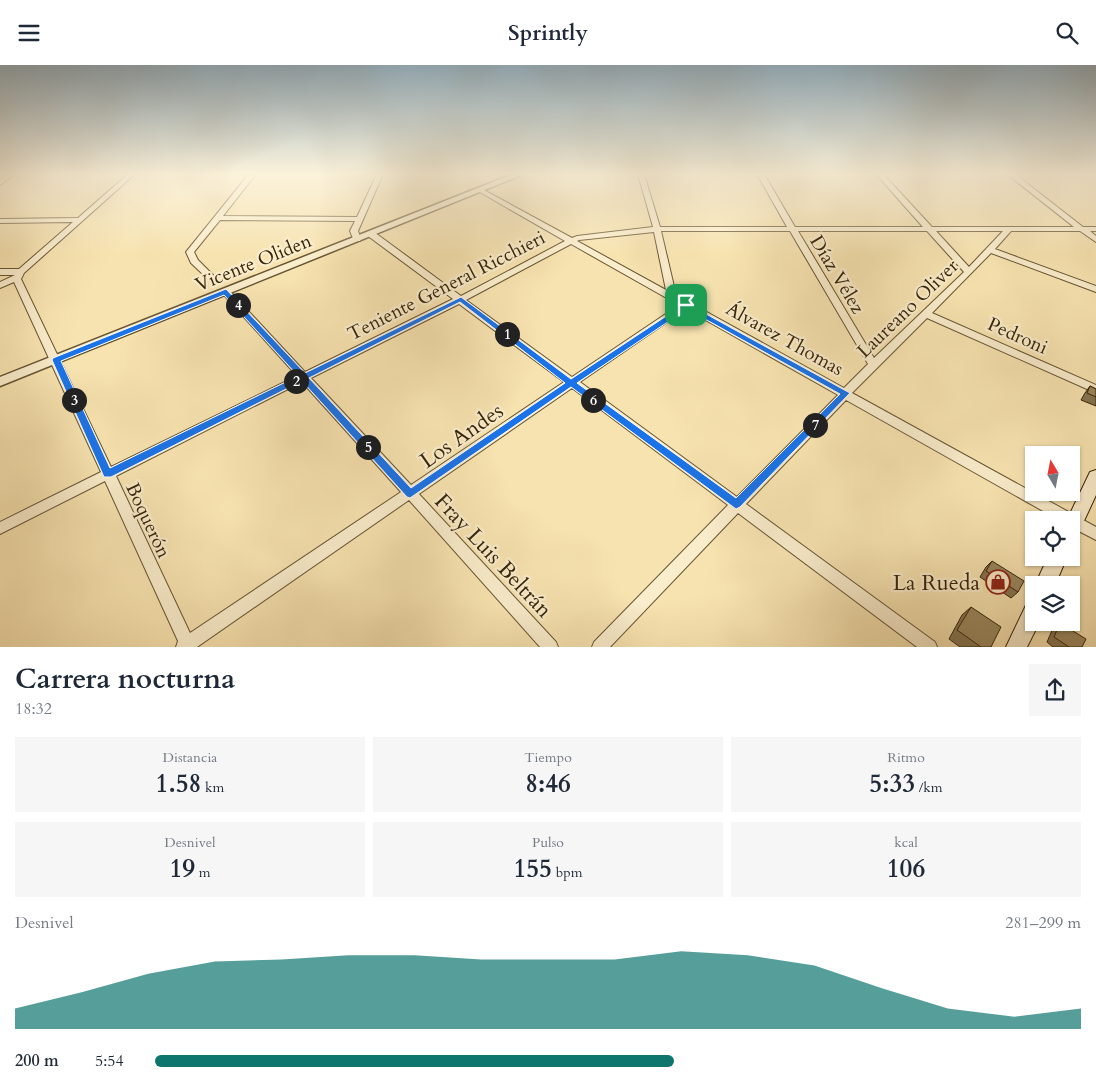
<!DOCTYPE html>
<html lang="es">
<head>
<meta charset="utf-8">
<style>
	body { margin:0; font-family:Cardo,serif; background:#f6f6f7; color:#1f2937; height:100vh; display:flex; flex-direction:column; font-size:19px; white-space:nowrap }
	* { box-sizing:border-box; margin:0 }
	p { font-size:16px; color:#747a83 }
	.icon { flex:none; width:28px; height:28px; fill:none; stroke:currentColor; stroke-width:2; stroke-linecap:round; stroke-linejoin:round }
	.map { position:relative; height:582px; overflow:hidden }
	.panel { display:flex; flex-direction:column; background:#fff; flex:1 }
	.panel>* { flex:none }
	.needle { width:32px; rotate:350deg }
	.buttons { position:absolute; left:1025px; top:381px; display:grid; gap:10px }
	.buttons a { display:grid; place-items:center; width:55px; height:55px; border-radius:0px; background:#fff; box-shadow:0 1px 4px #0004; font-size:25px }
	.pin { position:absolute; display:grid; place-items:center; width:42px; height:42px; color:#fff; margin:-21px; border-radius:10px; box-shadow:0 2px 8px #0006 }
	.km { position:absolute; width:25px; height:25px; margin:-12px; border-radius:50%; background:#222; color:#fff; font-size:14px; line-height:25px; text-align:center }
	.round { display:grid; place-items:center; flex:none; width:52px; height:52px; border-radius:0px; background:#f6f6f7 }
	.headline { display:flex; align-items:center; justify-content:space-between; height:85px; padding:0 15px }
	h1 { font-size:28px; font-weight:700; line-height:38px }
	.metrics { display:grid; grid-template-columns:repeat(3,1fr); gap:8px; height:85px; padding:5px 15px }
	.metrics div { display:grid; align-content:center; border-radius:0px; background:#f6f6f7; text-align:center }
	.metrics b { font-size:25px; font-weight:700 }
	.metrics small { font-size:14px; font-weight:400 }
	.metrics p { font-size:14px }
	.chart { height:140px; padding:10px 15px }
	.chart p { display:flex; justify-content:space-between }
	.chart svg { width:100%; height:90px; margin-top:5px; fill:#0f766e; opacity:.7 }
	ul { padding:0 15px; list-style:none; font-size:16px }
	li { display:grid; grid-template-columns:80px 60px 1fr; align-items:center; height:38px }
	li i { height:12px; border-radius:6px; background:#0f766e }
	header { display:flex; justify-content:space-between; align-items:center; height:65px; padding:0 15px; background:#fff; font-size:22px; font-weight:700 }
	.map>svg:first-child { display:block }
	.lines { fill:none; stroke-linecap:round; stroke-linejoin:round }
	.minor-casing { stroke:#665432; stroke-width:2 }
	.tertiary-casing { stroke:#665432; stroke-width:3 }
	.secondary-casing { stroke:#362408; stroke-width:2 }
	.minor { fill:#faedcc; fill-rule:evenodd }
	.tertiary { fill:#faedcc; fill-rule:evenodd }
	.secondary { fill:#faedcc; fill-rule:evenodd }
	.wall { fill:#847452; stroke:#362408 }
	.building { fill:#9a875f; stroke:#362408 }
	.route { fill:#1a73e8; stroke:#fff; fill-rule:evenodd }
	.labels { text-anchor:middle; stroke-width:4.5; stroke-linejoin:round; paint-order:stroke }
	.street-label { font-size:19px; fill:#362408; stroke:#faedcc }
	.near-street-label { font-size:22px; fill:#362408; stroke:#faedcc }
	.near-poi-label { font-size:22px; fill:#362408; stroke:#faedcc; text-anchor:end }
</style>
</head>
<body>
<header><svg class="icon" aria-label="menu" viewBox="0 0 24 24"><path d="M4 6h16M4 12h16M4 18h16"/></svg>Sprintly<svg class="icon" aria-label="search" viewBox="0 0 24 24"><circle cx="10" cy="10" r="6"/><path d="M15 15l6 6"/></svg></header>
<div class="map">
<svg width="1096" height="582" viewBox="0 0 1096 582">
	<rect width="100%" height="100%" fill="#f7e3b0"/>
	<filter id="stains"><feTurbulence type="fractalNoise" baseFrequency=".004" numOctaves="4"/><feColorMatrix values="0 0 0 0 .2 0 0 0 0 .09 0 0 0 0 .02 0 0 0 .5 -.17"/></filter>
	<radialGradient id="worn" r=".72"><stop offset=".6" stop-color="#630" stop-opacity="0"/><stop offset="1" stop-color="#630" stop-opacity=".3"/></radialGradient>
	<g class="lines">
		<!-- minor casing -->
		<g class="minor-casing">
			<path id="minor" d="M7 109H15L0 120V115Z
				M128 109H135L24 208 21 214 111 402 297 311 223 229 222 227 223 225H229L305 307 453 234 368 171V167H374L461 231 565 176 478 126V124H482L572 173 577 171 653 162 638 109H644L660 162H787L757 109H764L795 162H923L876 109H883L932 162H1074L1007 109H1015L1083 162H1096V166H1090L1096 171V177L1080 166H1011L995 184 1096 221V227L991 188 932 248 1096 320V328L927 253 852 328 1096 462V475L1071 462V455H1059L846 335 746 439 935 577 937 582H917L738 448 610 582H592L594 577 728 440 572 323 419 429 556 577 558 582H540L409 435 197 582H176L178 576 105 416 0 469V457L101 407 14 217 0 223V217L15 210H0V204H19L73 157 0 158V154L78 153ZM661 166H790L868 299 844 323 676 230ZM798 166H927L964 207 874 293ZM936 166H1003L969 202ZM654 167 666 225 577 176 579 175ZM571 179 679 240 572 312 466 235ZM459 239 564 317 411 420 311 313ZM686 244 838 330 737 432 580 317ZM302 317 401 427 190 568 116 411Z
				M249 109H256L223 151 357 152 377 109H383L358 166 361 174 360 176H354L350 166 355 156 220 155 194 187 198 195 217 214 213 217 210 216 191 198 186 187Z"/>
		</g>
		<!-- tertiary casing -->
		<g class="tertiary-casing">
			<path id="tertiary" d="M513 109H524L0 321V312Z"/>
		</g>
		<!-- secondary casing -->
		<g class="secondary-casing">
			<path id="secondary" d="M1096 405V430L1077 471 1071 473V455H1067L1090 407Z
				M1048 492H1067L1055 520H1035Z
				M1034 535V558H1039L1027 582H1006L1027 538Z"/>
		</g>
		<!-- minor -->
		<use href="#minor" class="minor"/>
		<!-- tertiary -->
		<use href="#tertiary" class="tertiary"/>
		<!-- secondary -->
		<use href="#secondary" class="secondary"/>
	</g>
	<!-- wall -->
	<path class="wall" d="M1090 321 1096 324V341L1081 335 1085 328Z
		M1043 428H1069L1075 431 1072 434 1051 432Z
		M992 496 1018 527 1011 533 980 512 986 502Z
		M971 542 991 582H960L949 574 962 550Z
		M1060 558 1082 582H1053L1047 577 1053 563Z"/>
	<!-- building -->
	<path class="building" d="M1090 321 1096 324V332L1087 328Z
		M1051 428H1069L1075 431 1054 429Z
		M992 496 1024 516 1018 527 986 506Z
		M971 542 1001 562 991 582H981L957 565Z
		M1060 558 1086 574 1082 582H1069L1054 572Z"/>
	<!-- sky -->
	<linearGradient id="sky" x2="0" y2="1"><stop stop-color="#93adbb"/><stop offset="0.57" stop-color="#fbf2db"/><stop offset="1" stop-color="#fbf2db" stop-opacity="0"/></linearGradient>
	<rect width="1096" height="191" fill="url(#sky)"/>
	<!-- route -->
	<path class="route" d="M226 224 305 308 461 232 571 314 686 238 850 328 740 442 736 444 571 322 410 433 407 432 302 316 111 412H104L52 295 53 293ZM224 230 298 311 110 403 61 296ZM460 237 565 318 411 423 309 313ZM687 244 840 329 736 433 577 318Z"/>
	<!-- icons -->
	<defs>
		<g id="shop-ring" transform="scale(1.25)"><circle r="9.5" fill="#faedcc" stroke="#8f2418" stroke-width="1.5"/><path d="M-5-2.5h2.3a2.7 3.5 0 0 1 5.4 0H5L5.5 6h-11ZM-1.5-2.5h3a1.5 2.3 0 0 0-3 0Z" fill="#8f2418"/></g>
	</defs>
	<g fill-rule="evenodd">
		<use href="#shop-ring" x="998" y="517"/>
	</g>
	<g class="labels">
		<!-- street labels -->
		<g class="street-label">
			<text transform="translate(253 197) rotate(-22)" y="7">Vicente Oliden</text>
			<text transform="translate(838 209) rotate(59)" y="7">Díaz Vélez</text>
			<text transform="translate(446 220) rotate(-27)" y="7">Teniente General Ricchieri</text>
			<text transform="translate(907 243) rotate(-44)" y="7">Laureano Oliver</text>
			<text transform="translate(1018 270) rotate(24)" y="7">Pedroni</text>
			<text transform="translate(785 273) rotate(29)" y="7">Álvarez Thomas</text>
			<text transform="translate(149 455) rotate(65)" y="7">Boquerón</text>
		</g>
		<!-- near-street labels -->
		<g class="near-street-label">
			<text transform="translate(461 370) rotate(-35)" y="8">Los Andes</text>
			<text transform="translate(494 490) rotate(47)" y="8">Fray Luis Beltrán</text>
		</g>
		<!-- near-poi labels -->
		<g class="near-poi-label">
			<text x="980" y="525">La Rueda</text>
		</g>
	</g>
	<rect width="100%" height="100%" filter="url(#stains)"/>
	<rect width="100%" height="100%" fill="url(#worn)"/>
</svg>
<div class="buttons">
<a><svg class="needle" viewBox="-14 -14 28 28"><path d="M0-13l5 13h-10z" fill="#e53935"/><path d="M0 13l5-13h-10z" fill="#747a83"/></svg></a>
<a><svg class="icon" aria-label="locate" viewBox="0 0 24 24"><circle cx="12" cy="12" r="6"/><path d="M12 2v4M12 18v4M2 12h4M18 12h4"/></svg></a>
<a><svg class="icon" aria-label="layers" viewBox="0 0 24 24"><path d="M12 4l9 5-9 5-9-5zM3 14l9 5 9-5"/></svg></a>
</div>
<div class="pin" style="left:686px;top:240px;background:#1e9e55"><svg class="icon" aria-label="arrive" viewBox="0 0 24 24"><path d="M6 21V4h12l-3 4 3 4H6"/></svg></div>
<b class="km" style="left:507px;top:269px">1</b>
<b class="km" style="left:296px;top:316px">2</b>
<b class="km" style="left:74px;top:335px">3</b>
<b class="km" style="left:238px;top:240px">4</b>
<b class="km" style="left:368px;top:382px">5</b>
<b class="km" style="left:593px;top:335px">6</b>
<b class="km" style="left:815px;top:360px">7</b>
</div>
<section class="panel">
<div class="headline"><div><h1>Carrera nocturna</h1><p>18:32</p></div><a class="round"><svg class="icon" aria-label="share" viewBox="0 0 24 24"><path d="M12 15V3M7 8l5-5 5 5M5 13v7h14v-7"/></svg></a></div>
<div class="metrics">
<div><p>Distancia</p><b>1.58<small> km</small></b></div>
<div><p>Tiempo</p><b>8:46</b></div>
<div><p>Ritmo</p><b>5:33<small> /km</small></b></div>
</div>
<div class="metrics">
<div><p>Desnivel</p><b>19<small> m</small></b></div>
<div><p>Pulso</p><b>155<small> bpm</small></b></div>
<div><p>kcal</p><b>106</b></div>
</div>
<div class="chart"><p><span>Desnivel</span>281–299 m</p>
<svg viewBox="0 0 160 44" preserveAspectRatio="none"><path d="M0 44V34L10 26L20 17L30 11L40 10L50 8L60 8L70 10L80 10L90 10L100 6L110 8L120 13L130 24L140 34L150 38L160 34V44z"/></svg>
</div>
<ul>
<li><b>200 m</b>5:54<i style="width:56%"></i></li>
</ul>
</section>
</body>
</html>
